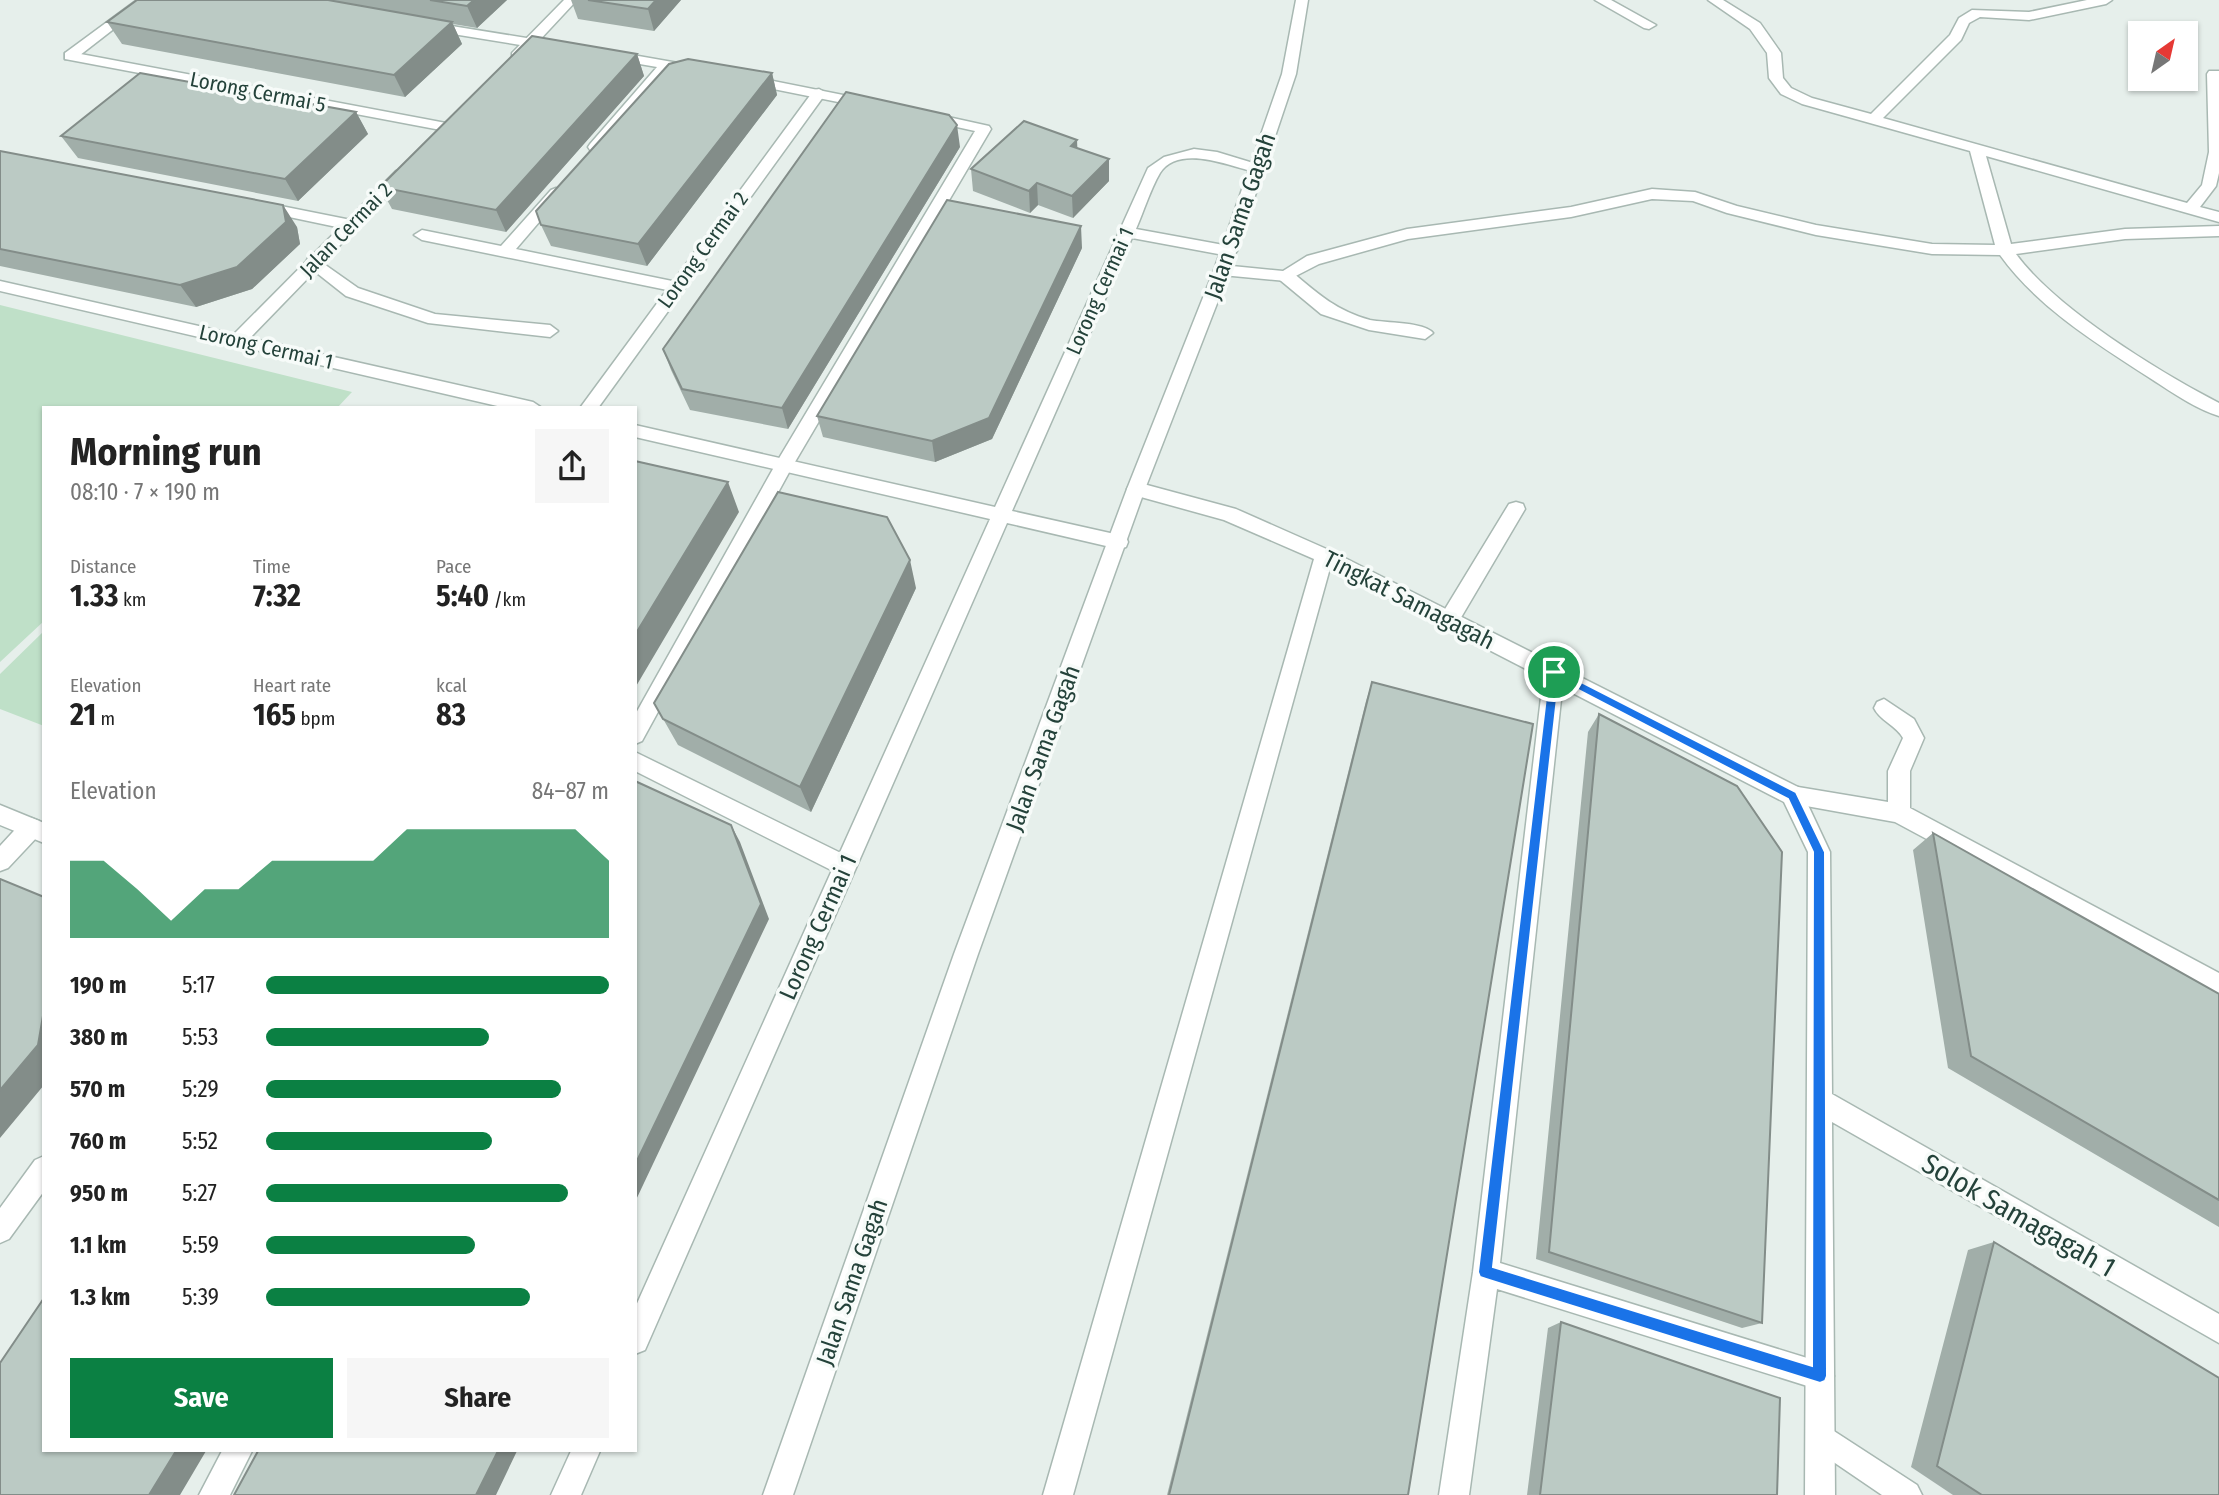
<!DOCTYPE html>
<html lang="en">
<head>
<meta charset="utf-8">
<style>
	body { margin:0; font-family:"Fira Sans Condensed",sans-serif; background:#f6f6f6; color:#222; height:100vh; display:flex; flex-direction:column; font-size:26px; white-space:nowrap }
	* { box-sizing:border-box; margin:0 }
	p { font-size:23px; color:#767676 }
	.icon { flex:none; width:38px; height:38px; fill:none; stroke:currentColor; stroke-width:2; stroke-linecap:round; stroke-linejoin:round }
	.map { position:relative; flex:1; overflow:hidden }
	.details { position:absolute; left:42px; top:406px; width:595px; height:1046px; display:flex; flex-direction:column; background:#fff; border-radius:0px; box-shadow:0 2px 5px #0004 }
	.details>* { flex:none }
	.needle { width:46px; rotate:34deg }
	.fabs { position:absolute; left:2128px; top:21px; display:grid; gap:14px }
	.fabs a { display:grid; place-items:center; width:70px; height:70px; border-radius:0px; background:#fff; box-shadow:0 2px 5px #0004; font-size:35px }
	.pin { position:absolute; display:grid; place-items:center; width:60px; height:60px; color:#fff; margin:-30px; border:4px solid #fff; border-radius:50%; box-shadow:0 2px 7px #0007 }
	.round { display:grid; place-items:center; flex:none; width:74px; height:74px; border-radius:0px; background:#f6f6f6 }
	.head { display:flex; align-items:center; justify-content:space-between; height:119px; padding:0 28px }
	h1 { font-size:38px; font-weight:700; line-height:52px }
	.metrics { display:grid; grid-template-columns:repeat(3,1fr); gap:10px; height:119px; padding:7px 28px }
	.metrics div { display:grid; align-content:center }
	.metrics b { font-size:30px; font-weight:700 }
	.metrics small { font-size:19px; font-weight:400 }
	.metrics p { font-size:19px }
	.chart { height:196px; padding:14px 28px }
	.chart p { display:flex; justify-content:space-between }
	.chart svg { width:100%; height:126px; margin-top:7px; fill:#0b8043; opacity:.7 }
	.cta { display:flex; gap:14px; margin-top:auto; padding:14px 28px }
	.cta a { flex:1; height:80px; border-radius:0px; background:#0b8043; color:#fff; font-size:28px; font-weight:700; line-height:80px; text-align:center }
	.cta a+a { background:#f6f6f6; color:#222 }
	ul { padding:0 28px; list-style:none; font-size:23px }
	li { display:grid; grid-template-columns:112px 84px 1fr; align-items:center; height:52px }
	li i { height:18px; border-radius:9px; background:#0b8043 }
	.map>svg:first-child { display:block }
	.green { fill:#bfe0c8 }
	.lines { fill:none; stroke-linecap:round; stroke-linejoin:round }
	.service-casing { stroke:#a8b8b2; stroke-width:3 }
	.minor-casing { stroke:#a8b8b2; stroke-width:3 }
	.tertiary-casing { stroke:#a8b8b2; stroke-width:3 }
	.service { fill:#fff; fill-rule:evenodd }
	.minor { fill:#fff; fill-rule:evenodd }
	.tertiary { fill:#fff; fill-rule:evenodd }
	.wall { fill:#a1aea9 }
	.shaded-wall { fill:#838d89 }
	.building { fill:#bbcac4; stroke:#838d89; stroke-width:2 }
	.route { fill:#1a73e8; stroke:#fff; stroke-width:2; fill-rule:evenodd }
	.labels { text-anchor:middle; stroke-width:7; stroke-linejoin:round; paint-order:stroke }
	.far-street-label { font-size:21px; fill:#24423a; stroke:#f7fbf9 }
	.street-label { font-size:24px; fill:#24423a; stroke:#f7fbf9 }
	.near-street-label { font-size:28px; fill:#24423a; stroke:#f7fbf9 }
</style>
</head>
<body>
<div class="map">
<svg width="2219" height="1495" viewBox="0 0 2219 1495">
	<rect width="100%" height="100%" fill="#e6efeb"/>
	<!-- green -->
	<path class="green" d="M0 305 352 392 337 408H44V621L0 662Z
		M44 631V726L0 709V674Z"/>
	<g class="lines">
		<!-- service casing -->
		<g class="service-casing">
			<path id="service" d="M137 0H151L75 59H65V53Z
				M1595 0H1611L1656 25 1649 29 1644 28Z
				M427 22 551 42 558 46 551 50 422 29 420 26Z
				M610 51 701 67 703 70 696 74 670 70 600 150H590L588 147 590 144 657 67 605 58 603 55Z
				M748 76 868 100 875 104 868 108 743 83V77Z
				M930 113 989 126 991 129 792 467 642 741 635 744V715L778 460 975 131 925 120 923 117Z
				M556 188 564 193 516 249 677 282 683 283 685 287 683 291 677 292 422 240 414 235 422 230 501 246 551 190Z
				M261 202 351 220 359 225 351 230 256 210 253 207Z
				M314 257 358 288 435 314 550 325 558 331 550 337 428 323 346 296 308 266 306 262 308 258Z
				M1286 271 1292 272C1318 294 1337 311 1370 320 1385 323 1425 322 1433 333L1425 339 1369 330 1321 314 1280 280 1278 276 1280 272Z
				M1516 502 1523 504 1525 509 1456 626 1449 628 1442 626 1439 620 1442 614 1509 504Z
				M1554 664 1561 666 1564 672 1500 1263 1820 1362 1830 1366 1834 1376 1830 1386 1820 1390 1497 1289 1469 1495H1439L1473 1272 1544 672 1547 666Z
				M1884 699 1914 719 1924 738 1910 771V808L2219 973V996L1895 822 1784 802 1781 795 1784 788 1792 786 1888 802V771L1903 738C1896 725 1880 721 1874 708L1877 702Z
				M635 752 853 859 856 866 853 873 845 876 837 873 635 771Z
				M31 818 39 821 42 828 39 835 8 868 0 871V846L23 821Z
				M1820 1422 1917 1485 1922 1495H1882L1810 1446 1806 1436 1810 1426Z
				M222 1451H252L230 1495H199Z"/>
		</g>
		<!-- minor casing -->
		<g class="minor-casing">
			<path id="minor" d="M564 0H577L522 59H512V53Z
				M1708 0H1723L1760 23 1781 53 1783 78 1791 88 1812 98 1871 114 1950 35 1959 18 1972 10 2029 12 2087 0H2112L2106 4 2029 20 1980 17 1969 23 1961 40 1883 118 2187 203 2202 185 2209 152 2207 74 2209 71H2219V173L2216 186 2200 207 2219 212V222L1986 156 2011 244 2125 229 2219 226V236L2125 239 2016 254C2055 308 2159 372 2219 403V416C2196 409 2173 393 2153 380 2099 345 2038 308 2000 255L1932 254 1816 235 1727 213 1693 201 1652 199 1571 217 1408 239 1319 264 1286 281 1222 275 1214 270 1222 265 1283 271 1307 256 1407 229 1571 207 1652 189 1695 192 1737 206 1816 225 1932 244 1995 245 1970 151 1802 104 1781 94 1769 78 1767 53 1750 29Z
				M70 52 446 123 453 127 446 131 65 59V53Z
				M819 89 826 93 598 408H580L814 90Z
				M1194 149 1217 152 1263 166 1265 169 1258 173C1233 167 1179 143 1160 173 1150 190 1144 211 1136 229L1229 246 1237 251 1229 256 1132 238 1012 511 1119 535 1126 537 1128 542 1126 547 1119 549 1007 523 645 1350 635 1354V1308L990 519 635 437V425L995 507 1148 168 1164 157Z
				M401 170 408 174 406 177 250 338 533 402 542 408H506L0 291V281L234 334 396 171Z
				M1136 482 1236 509 1331 551 1800 788 1830 852 1832 1094 2219 1314V1343L1832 1122 1835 1495H1805L1808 852 1784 802 1330 568 1073 1495H1043L1314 559 1224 520 1130 494 1127 489 1130 484Z
				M0 805 44 823V843L0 825Z
				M44 1156V1191L9 1239 0 1243V1208L35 1160Z
				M571 1451H600L581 1495H551Z"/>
		</g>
		<!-- tertiary casing -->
		<g class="tertiary-casing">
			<path id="tertiary" d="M1296 0H1308L1296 74 1230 270 1145 489 978 954 793 1495H763L954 954 1127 489 1214 270 1282 74Z"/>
		</g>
		<!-- service -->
		<use href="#service" class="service"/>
		<!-- minor -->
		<use href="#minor" class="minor"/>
		<!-- tertiary -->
		<use href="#tertiary" class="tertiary"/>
	</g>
	<!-- wall -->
	<path class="wall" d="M137 0H507L477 28 453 24 462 44 405 97 122 44 107 22Z
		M571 0H681L654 31 578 19Z
		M637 54 644 76 506 232 392 209 380 187Z
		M772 73 777 95 647 266 551 246 541 225Z
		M356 112 368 134 298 201 78 158 61 136Z
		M1077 140V148L1109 181 1073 218 1038 205 1030 213 973 191 971 169Z
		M960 147 788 429 690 410 671 370 663 349Z
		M0 151 297 227 300 244 252 289 196 307 0 266Z
		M1082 248 992 439 935 462 823 437 817 416Z
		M916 588 811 812 678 745 654 703Z
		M1372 682 1408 1495H1167L1366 701Z
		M1599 714 1762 1323 1742 1328 1536 1259 1588 732Z
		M1933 833 2219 994V1227L1948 1068 1913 850Z
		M1994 1242 2219 1495H1953L1911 1467 1968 1250Z
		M1561 1322 1777 1495H1527L1548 1328Z"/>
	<!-- shaded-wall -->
	<path class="shaded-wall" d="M474 0H507L477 28 467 6Z
		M656 0H681L654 31 648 9Z
		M452 22 462 44 405 97 394 75Z
		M637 54 644 76 506 232 496 210Z
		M772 73 777 95 647 266 638 244Z
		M356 112 368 134 298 201 285 179Z
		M957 125 960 147 788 429 782 408Z
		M1077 140 1078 162 1071 146Z
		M1109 159V181L1073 218 1072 196Z
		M1037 183 1038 205 1030 213 1029 191Z
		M283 205 297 227 300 244 252 289 196 307 180 285Z
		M1081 226 1082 248 992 439 935 462 932 441Z
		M728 482 739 512 635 688V635Z
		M910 560 916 588 811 812 800 787Z
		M731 825 740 842 769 919 635 1202V1165Z
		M44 1010V1085L0 1138V1090Z
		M176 1451H206L180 1495H149Z
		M498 1451H517L496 1495H476Z"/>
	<!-- building -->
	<path class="building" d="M137 0H328L452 22 394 75 107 22Z
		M430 0H474L467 6Z
		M588 0H656L648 9Z
		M532 36 637 54 496 210 380 187Z
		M688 59 772 73 638 244 541 225 536 211 669 64Z
		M140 73 356 112 285 179 61 136Z
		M846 92 949 115 957 125 782 408 682 389 663 349Z
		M1024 121 1077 140 1071 146 1109 159 1072 196 1037 183 1029 191 971 169Z
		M0 151 283 205 286 222 237 267 180 285 0 249Z
		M947 200 1081 226 989 418 932 441 817 416Z
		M635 461 728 482 635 635Z
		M778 492 887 517 910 560 800 787 663 719 654 703Z
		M1372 682 1533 724 1408 1495H1169Z
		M1599 714 1737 786 1782 852 1762 1323 1549 1252Z
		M635 781 731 825 761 904 635 1165Z
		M1933 833 2219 994V1200L1971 1056Z
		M0 879 44 897V1010L38 1045 0 1090Z
		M1994 1242 2219 1378V1495H1982L1937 1466Z
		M44 1298V1451H176L149 1495H0V1363Z
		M1561 1322 1780 1398 1777 1495H1540Z
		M258 1451H498L476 1495H234Z"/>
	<!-- route -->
	<path class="route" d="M1554 668 1796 792 1825 852 1827 1376 1825 1381 1820 1383 1486 1279 1480 1277 1478 1272 1549 672ZM1559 680 1788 799 1813 852 1812 1366 1493 1267Z"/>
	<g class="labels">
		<!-- far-street labels -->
		<g class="far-street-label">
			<text transform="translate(258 92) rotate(11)" y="7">Lorong Cermai 5</text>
			<text transform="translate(346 230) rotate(-46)" y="7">Jalan Cermai 2</text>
			<text transform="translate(703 250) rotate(-54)" y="7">Lorong Cermai 2</text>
			<text transform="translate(1100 291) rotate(-66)" y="7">Lorong Cermai 1</text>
			<text transform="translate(266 347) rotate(13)" y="7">Lorong Cermai 1</text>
		</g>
		<!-- street labels -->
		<g class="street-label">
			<text transform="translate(1240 216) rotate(-71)" y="8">Jalan Sama Gagah</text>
			<text transform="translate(1409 600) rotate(27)" y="8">Tingkat Samagagah</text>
			<text transform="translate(1043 748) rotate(-70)" y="8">Jalan Sama Gagah</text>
			<text transform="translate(818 927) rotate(-66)" y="8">Lorong Cermai 1</text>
			<text transform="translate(852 1282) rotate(-71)" y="8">Jalan Sama Gagah</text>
		</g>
		<!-- near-street labels -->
		<g class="near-street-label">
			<text transform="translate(2019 1215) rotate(30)" y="10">Solok Samagagah 1</text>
		</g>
	</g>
</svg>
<div class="fabs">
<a><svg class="needle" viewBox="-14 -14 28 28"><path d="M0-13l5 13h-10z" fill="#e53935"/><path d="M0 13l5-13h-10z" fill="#767676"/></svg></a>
</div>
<div class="pin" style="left:1554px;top:672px;background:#1e9e55"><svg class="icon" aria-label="arrive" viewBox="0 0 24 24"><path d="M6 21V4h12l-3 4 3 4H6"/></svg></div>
<section class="details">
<div class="head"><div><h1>Morning run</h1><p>08:10 · 7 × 190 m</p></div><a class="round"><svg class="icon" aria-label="share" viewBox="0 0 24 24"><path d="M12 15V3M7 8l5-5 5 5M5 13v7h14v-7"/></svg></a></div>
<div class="metrics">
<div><p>Distance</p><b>1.33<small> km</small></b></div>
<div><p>Time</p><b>7:32</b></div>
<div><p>Pace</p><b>5:40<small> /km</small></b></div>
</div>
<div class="metrics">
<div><p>Elevation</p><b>21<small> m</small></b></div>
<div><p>Heart rate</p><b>165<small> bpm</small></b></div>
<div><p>kcal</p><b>83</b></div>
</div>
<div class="chart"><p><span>Elevation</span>84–87 m</p>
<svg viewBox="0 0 160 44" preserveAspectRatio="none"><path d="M0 44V17L10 17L20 27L30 38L40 27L50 27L60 17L70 17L80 17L90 17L100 6L110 6L120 6L130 6L140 6L150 6L160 17V44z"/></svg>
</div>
<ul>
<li><b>190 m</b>5:17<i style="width:100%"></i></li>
<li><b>380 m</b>5:53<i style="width:65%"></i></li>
<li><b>570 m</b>5:29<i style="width:86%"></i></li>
<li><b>760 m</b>5:52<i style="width:66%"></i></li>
<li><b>950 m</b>5:27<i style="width:88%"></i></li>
<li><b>1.1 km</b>5:59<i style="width:61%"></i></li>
<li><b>1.3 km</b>5:39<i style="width:77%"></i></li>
</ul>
<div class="cta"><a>Save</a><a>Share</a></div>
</section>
</div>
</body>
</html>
